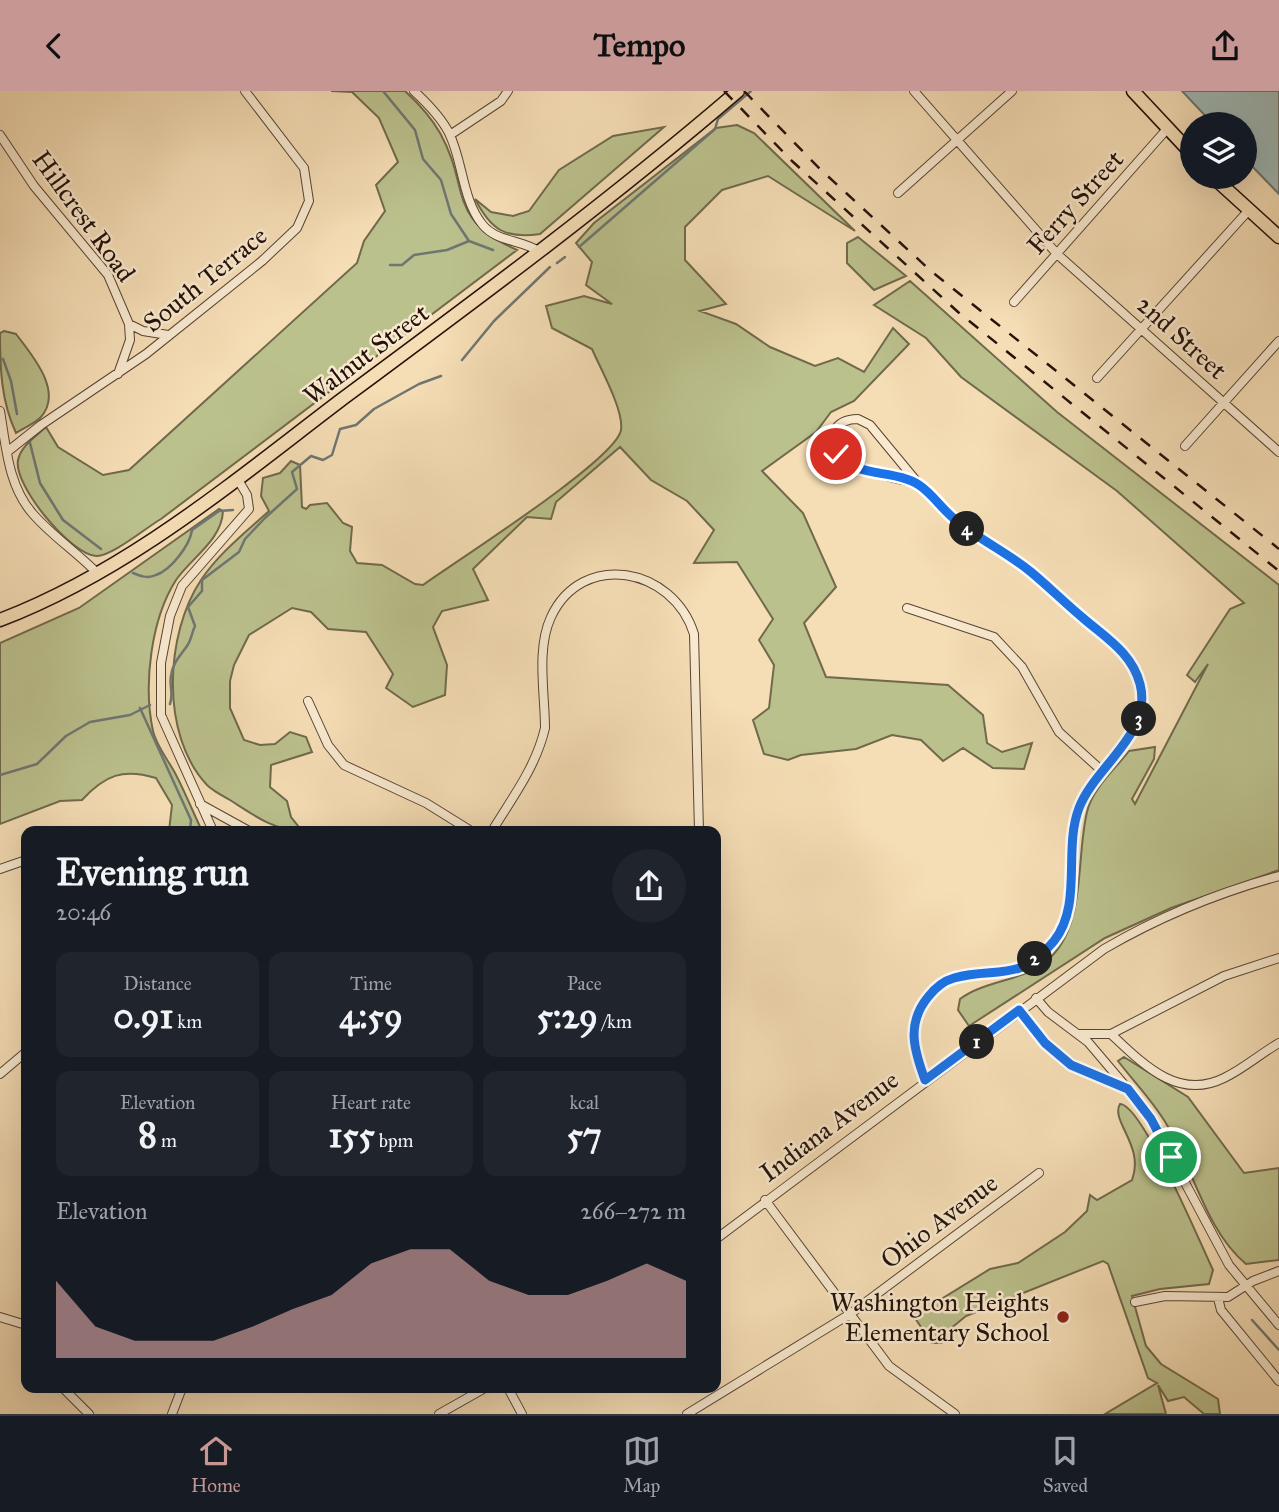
<!DOCTYPE html>
<html lang="en">
<head>
<meta charset="utf-8">
<style>
	body { margin:0; font-family:"IM FELL Great Primer",serif; background:#20242c; color:#f1f3f6; height:100vh; display:flex; flex-direction:column; font-size:26px; white-space:nowrap }
	* { box-sizing:border-box; margin:0 }
	p { font-size:23px; color:#9ea1a6 }
	.icon { flex:none; width:38px; height:38px; fill:none; stroke:currentColor; stroke-width:2; stroke-linecap:round; stroke-linejoin:round }
	.map { position:relative; flex:1; overflow:hidden }
	.sheet { position:absolute; left:21px; top:735px; width:700px; height:567px; display:flex; flex-direction:column; background:#171b24; border-radius:14px; box-shadow:0 7px 28px #0002 }
	.sheet>* { flex:none }
	.fabs { position:absolute; left:1180px; top:21px; display:grid; gap:14px }
	.fabs a { display:grid; place-items:center; width:77px; height:77px; border-radius:50%; background:#171b24; box-shadow:0 7px 28px #0002; font-size:35px }
	.pin { position:absolute; display:grid; place-items:center; width:60px; height:60px; color:#fff; margin:-30px; border:4px solid #fff; border-radius:50%; box-shadow:0 2px 7px #0007 }
	.km { position:absolute; width:35px; height:35px; margin:-18px; border-radius:50%; background:#222; color:#fff; font-size:19px; line-height:35px; text-align:center }
	.round { display:grid; place-items:center; flex:none; width:74px; height:74px; border-radius:37px; background:#20242c }
	.summary { display:flex; align-items:center; justify-content:space-between; height:119px; padding:0 35px }
	h1 { font-size:38px; font-weight:700; line-height:52px }
	.figures { display:grid; grid-template-columns:repeat(3,1fr); gap:10px; height:119px; padding:7px 35px }
	.figures div { display:grid; align-content:center; border-radius:14px; background:#20242c; text-align:center }
	.figures b { font-size:35px; font-weight:700 }
	.figures small { font-size:19px; font-weight:400 }
	.figures p { font-size:19px }
	.chart { height:196px; padding:14px 35px }
	.chart p { display:flex; justify-content:space-between }
	.chart svg { width:100%; height:126px; margin-top:7px; fill:#c59692; opacity:.7 }
	header { display:flex; justify-content:space-between; align-items:center; height:91px; padding:0 35px; background:#c59692; color:#111; font-size:32px; font-weight:700 }
	.dock { display:flex; justify-content:space-around; align-items:center; height:98px; border-top:2px solid #363941; background:#171b24; font-size:19px; color:#9ea1a6 }
	.dock a { display:grid; justify-items:center; gap:4px }
	.dock .current { color:#c59692 }
	.map>svg:first-child { display:block }
	.green { fill:#bbc18d; stroke:#70694c; stroke-width:2 }
	.water { fill:#9fbab7; stroke:#6e7672; stroke-width:2 }
	.lines { fill:none; stroke-linecap:round; stroke-linejoin:round }
	.stream { stroke:#6e7672; stroke-width:2.5 }
	.minor-casing { stroke:#584435; stroke-width:10 }
	.primary-casing { stroke:#24110a; stroke-width:15 }
	.minor { stroke:#f8e9cf; stroke-width:8 }
	.primary { stroke:#f5ddb5; stroke-width:12 }
	.rail { stroke:#24110a; stroke-width:2.5; stroke-dasharray:12 12; stroke-linecap:butt }
	.route-casing { stroke:#fff; stroke-width:14 }
	.route { stroke:#1a73e8; stroke-width:9 }
	.poi-dot { fill:#8f2418; stroke:#f8e9cf; stroke-width:2.5 }
	.labels { text-anchor:middle; stroke-width:5; stroke-linejoin:round; paint-order:stroke }
	.street-label { font-size:26px; fill:#24110a; stroke:#f8e9cf }
	.poi-label { font-size:26px; fill:#24110a; stroke:#f8e9cf; text-anchor:end }
</style>
</head>
<body>
<header><svg class="icon" aria-label="back" viewBox="0 0 24 24"><path d="M15 5l-7 7 7 7"/></svg>Tempo<svg class="icon" aria-label="share" viewBox="0 0 24 24"><path d="M12 15V3M7 8l5-5 5 5M5 13v7h14v-7"/></svg></header>
<div class="map">
<svg width="1279" height="1323" viewBox="0 0 1279 1323">
	<rect width="100%" height="100%" fill="#f5ddb5"/>
	<filter id="stains"><feTurbulence type="fractalNoise" baseFrequency=".00286" numOctaves="4"/><feColorMatrix values="0 0 0 0 .2 0 0 0 0 .09 0 0 0 0 .02 0 0 0 .5 -.17"/></filter>
	<radialGradient id="worn" r=".72"><stop offset=".6" stop-color="#630" stop-opacity="0"/><stop offset="1" stop-color="#630" stop-opacity=".3"/></radialGradient>
	<!-- green -->
	<path class="green" d="M331 0H405C418 12 431 26 440 42 471 97 445 127 517 159L161 428C147 436 111 466 96 465 71 464 13 394 18 369 21 355 36 345 46 336L58 356 103 384 129 379 357 172 364 150 385 120 376 94 398 71 379 27 352 1Z
		M737 34 754 42 855 140 768 85 722 99 685 136V169L726 213 700 220 736 233 770 256 815 275 838 267 864 281 893 237 909 253 854 310 831 321 816 341 762 380 803 422 836 496 804 532 826 586 948 594 983 624 987 652 1002 661 1032 652 1024 678 993 677 963 657 943 670 921 649 892 644 856 658 801 664 788 669 764 663 753 629 769 617 774 574 759 549 773 528 737 471 694 472 714 439 687 410 651 389 620 356 556 411 551 428 527 426 473 478 488 509 442 520 433 536 447 574 445 604 413 616 386 597 393 583 366 541 328 538 311 521 292 517 249 544 234 574 230 590V617L244 649 260 654 275 653 290 641 306 646 312 661 271 674 270 696 287 710 291 726 302 740C274 740 252 723 230 709 223 705 213 700 207 694 160 644 165 543 201 489 219 462 246 441 269 420L261 405 263 387 280 382 291 370 300 374 302 416 306 418 310 414 327 412 343 432 352 436 350 460 357 472 382 474 415 493 423 494C456 470 616 369 621 339 624 319 600 277 592 258L552 237 546 215 584 205 612 213 586 194 592 171 576 152 594 132 716 37Z
		M664 36 540 143C505 148 491 139 475 108L491 121 513 125 529 120 559 79 613 45Z
		M858 146 906 185 874 199 847 172V152Z
		M910 190 1057 321 1279 494V779L1171 817 1105 847 969 935 958 919 960 908C986 888 1028 891 1052 865 1086 829 1076 766 1087 721 1092 698 1115 678 1129 660L1155 656 1154 668 1132 708 1135 713 1208 573 1195 591 1187 584 1230 518 1244 512 1117 400 961 286 926 247 874 214Z
		M4 240 16 243C31 263 65 301 40 327 34 333 23 337 16 342 1 310 0 277 0 242Z
		M219 418 223 420C222 449 191 467 176 489 151 528 143 594 153 640 156 654 168 669 175 682 185 701 193 721 202 740H169L172 714 156 687C123 677 105 684 82 709L60 710 0 733V552L79 517Z
		M1124 966 1188 1006 1244 1082 1279 1077V1169L1246 1173C1206 1140 1193 1077 1167 1034 1154 1011 1134 991 1118 970Z
		M1120 1013C1142 1013 1201 1154 1213 1179L1209 1193 1160 1198 1132 1205 1146 1255 1161 1273 1218 1308 1220 1323H1204L1184 1306 1168 1310 1158 1294 1166 1323H1105L1157 1292 1148 1287 1108 1173 1103 1170 966 1225 950 1238 948 1246 941 1252H932L910 1220 913 1213 938 1210 990 1178 1018 1172 1065 1141 1087 1120 1090 1104 1097 1109 1132 1089C1145 1055 1110 1030 1120 1013Z"/>
	<!-- water -->
	<path class="water" d="M1182 0H1279V103L1244 67V33H1213Z"/>
	<g class="lines">
		<!-- stream -->
		<path class="stream" d="M383 0 415 39 423 68 441 89 451 123 469 150 493 159
			M579 156 715 38 718 28 751 0
			M557 172 565 166
			M390 174H402L414 164 447 159 469 150
			M3 268 11 290 17 323
			M462 269 494 230 550 176
			M30 352 40 392 63 429 101 458
			M133 482C140 485 148 488 156 484 171 479 190 454 192 439L219 420 233 419
			M170 613C174 602 169 595 171 585 172 573 180 565 187 555 191 550 192 541 195 535L188 516 202 500V489L239 461 245 448 265 427 297 398 292 381 311 365 323 369 332 364 340 338 356 334 374 318 419 293 441 285
			M140 617 191 729 190 740
			M0 684 37 673 66 645 90 631 130 624 150 614
			M1252 1229 1279 1259"/>
		<!-- minor casing -->
		<g class="minor-casing">
			<path id="minor" d="M414 0C427 12 441 26 449 42 463 70 462 108 482 133 497 152 522 148 540 161
				M914 0 1057 163 1279 361
				M0 44 34 95 108 184 129 233 143 240 168 244
				M450 44 501 10 508 0
				M898 102 1012 0
				M1014 211 1167 38
				M118 283 130 249 129 233
				M1097 287 1249 119
				M0 320C6 355 8 395 33 423 52 445 78 462 98 483
				M858 328 870 334 918 392C896 387 816 376 834 340 839 331 848 328 858 328Z
				M1185 355 1279 250
				M7 361 41 334 146 263 262 170 297 137 309 110 304 77 245 0
				M918 392C931 406 944 421 960 432 983 449 1008 463 1030 480 1048 494 1065 511 1082 526 1099 540 1120 553 1132 573 1166 630 1102 665 1081 711 1062 755 1084 811 1054 849 1020 893 996 876 954 887 943 890 936 897 929 905 906 933 913 959 925 989
				M907 517 994 546 1022 576 1059 641 1101 679
				M308 610 328 654 344 674 426 712 471 740
				M200 713 249 740
				M213 740 161 624V572L170 525 182 495 249 418 247 404 237 387
				M492 740C512 707 536 676 545 637 545 603 536 558 551 526 582 459 673 476 694 543L699 740
				M0 778 26 769
				M1036 907 1048 921 1088 951 1133 1004 1151 1028 1229 1174 1279 1234
				M1019 919C1052 963 1074 979 1125 997
				M1078 943H1111C1143 973 1178 1010 1224 987 1243 978 1260 963 1279 952
				M1111 943 1224 885 1279 867
				M0 983 26 961
				M765 1109 889 1275 955 1323
				M716 1148 1104 858C1159 826 1217 802 1279 785
				M1218 1207 1221 1219 1279 1290
				M1135 1211 1165 1205 1228 1206 1253 1190 1279 1180
				M0 1226 26 1234
				M63 1297 89 1323
				M508 1297 522 1323
				M172 1323 182 1297
				M439 1323 485 1297
				M687 1323 850 1223 1039 1082"/>
		</g>
		<!-- primary casing -->
		<g class="primary-casing">
			<path id="primary" d="M1133 0 1192 63
				M1213 86 1279 146
				M0 529C128 480 233 391 341 309 476 209 610 110 738 0"/>
		</g>
		<!-- minor -->
		<use href="#minor" class="minor"/>
		<!-- primary -->
		<use href="#primary" class="primary"/>
		<!-- rail -->
		<path class="rail" d="M724 0 792 70 958 221 1279 480
			M744 0 820 78 931 180 1279 458"/>
	</g>
	<g class="lines">
		<!-- route casing -->
		<g class="route-casing">
			<path id="route" d="M836 363C855 387 896 378 919 394 933 403 943 420 957 430 980 449 1008 462 1031 481 1049 496 1065 512 1083 527 1106 547 1132 562 1140 593 1153 643 1095 675 1079 717 1063 759 1083 813 1054 850 1019 893 996 875 954 887 943 890 935 897 928 906 906 933 914 959 925 989L1019 919 1045 952 1071 974 1128 998 1151 1028 1171 1066"/>
		</g>
		<!-- route -->
		<use href="#route" class="route"/>
	</g>
	<!-- markers -->
	<circle class="poi-dot" cx="1063" cy="1226" r="7"/>
	<g class="labels">
		<!-- street labels -->
		<g class="street-label">
			<text transform="translate(1075 111) rotate(-48)" y="9">Ferry Street</text>
			<text transform="translate(84 125) rotate(54)" y="9">Hillcrest Road</text>
			<text transform="translate(205 188) rotate(-39)" y="9">South Terrace</text>
			<text transform="translate(1182 246) rotate(42)" y="9">2nd Street</text>
			<text transform="translate(366 263) rotate(-37)" y="9">Walnut Street</text>
			<text transform="translate(829 1035) rotate(-37)" y="9">Indiana Avenue</text>
			<text transform="translate(939 1130) rotate(-37)" y="9">Ohio Avenue</text>
		</g>
		<!-- poi labels -->
		<g class="poi-label">
			<text x="1049" y="1220">Washington Heights<tspan x="1049" dy="30">Elementary School</tspan></text>
		</g>
	</g>
	<rect width="100%" height="100%" filter="url(#stains)"/>
	<rect width="100%" height="100%" fill="url(#worn)"/>
</svg>
<div class="fabs">
<a><svg class="icon" aria-label="layers" viewBox="0 0 24 24"><path d="M12 4l9 5-9 5-9-5zM3 14l9 5 9-5"/></svg></a>
</div>
<div class="pin" style="left:1171px;top:1066px;background:#1e9e55"><svg class="icon" aria-label="arrive" viewBox="0 0 24 24"><path d="M6 21V4h12l-3 4 3 4H6"/></svg></div>
<div class="pin" style="left:836px;top:363px;background:#d93025"><svg class="icon" aria-label="check" viewBox="0 0 24 24"><path d="M5 12l5 5 9-10"/></svg></div>
<b class="km" style="left:977px;top:951px">1</b>
<b class="km" style="left:1035px;top:868px">2</b>
<b class="km" style="left:1139px;top:628px">3</b>
<b class="km" style="left:967px;top:438px">4</b>
<section class="sheet">
<div class="summary"><div><h1>Evening run</h1><p>20:46</p></div><a class="round"><svg class="icon" aria-label="share" viewBox="0 0 24 24"><path d="M12 15V3M7 8l5-5 5 5M5 13v7h14v-7"/></svg></a></div>
<div class="figures">
<div><p>Distance</p><b>0.91<small> km</small></b></div>
<div><p>Time</p><b>4:59</b></div>
<div><p>Pace</p><b>5:29<small> /km</small></b></div>
</div>
<div class="figures">
<div><p>Elevation</p><b>8<small> m</small></b></div>
<div><p>Heart rate</p><b>155<small> bpm</small></b></div>
<div><p>kcal</p><b>57</b></div>
</div>
<div class="chart"><p><span>Elevation</span>266–272 m</p>
<svg viewBox="0 0 160 44" preserveAspectRatio="none"><path d="M0 44V17L10 33L20 38L30 38L40 38L50 33L60 27L70 22L80 11L90 6L100 6L110 17L120 22L130 22L140 17L150 11L160 17V44z"/></svg>
</div>
</section>
</div>
<nav class="dock">
<a class="current"><svg class="icon" aria-label="home" viewBox="0 0 24 24"><path d="M3 11l9-7 9 7M6 9v11h12V9"/></svg>Home</a>
<a><svg class="icon" aria-label="map" viewBox="0 0 24 24"><path d="M3 6l6-2 6 2 6-2v14l-6 2-6-2-6 2zM9 4v14M15 6v14"/></svg>Map</a>
<a><svg class="icon" aria-label="saved" viewBox="0 0 24 24"><path d="M7 4h10v16l-5-4-5 4z"/></svg>Saved</a>
</nav>
</body>
</html>
